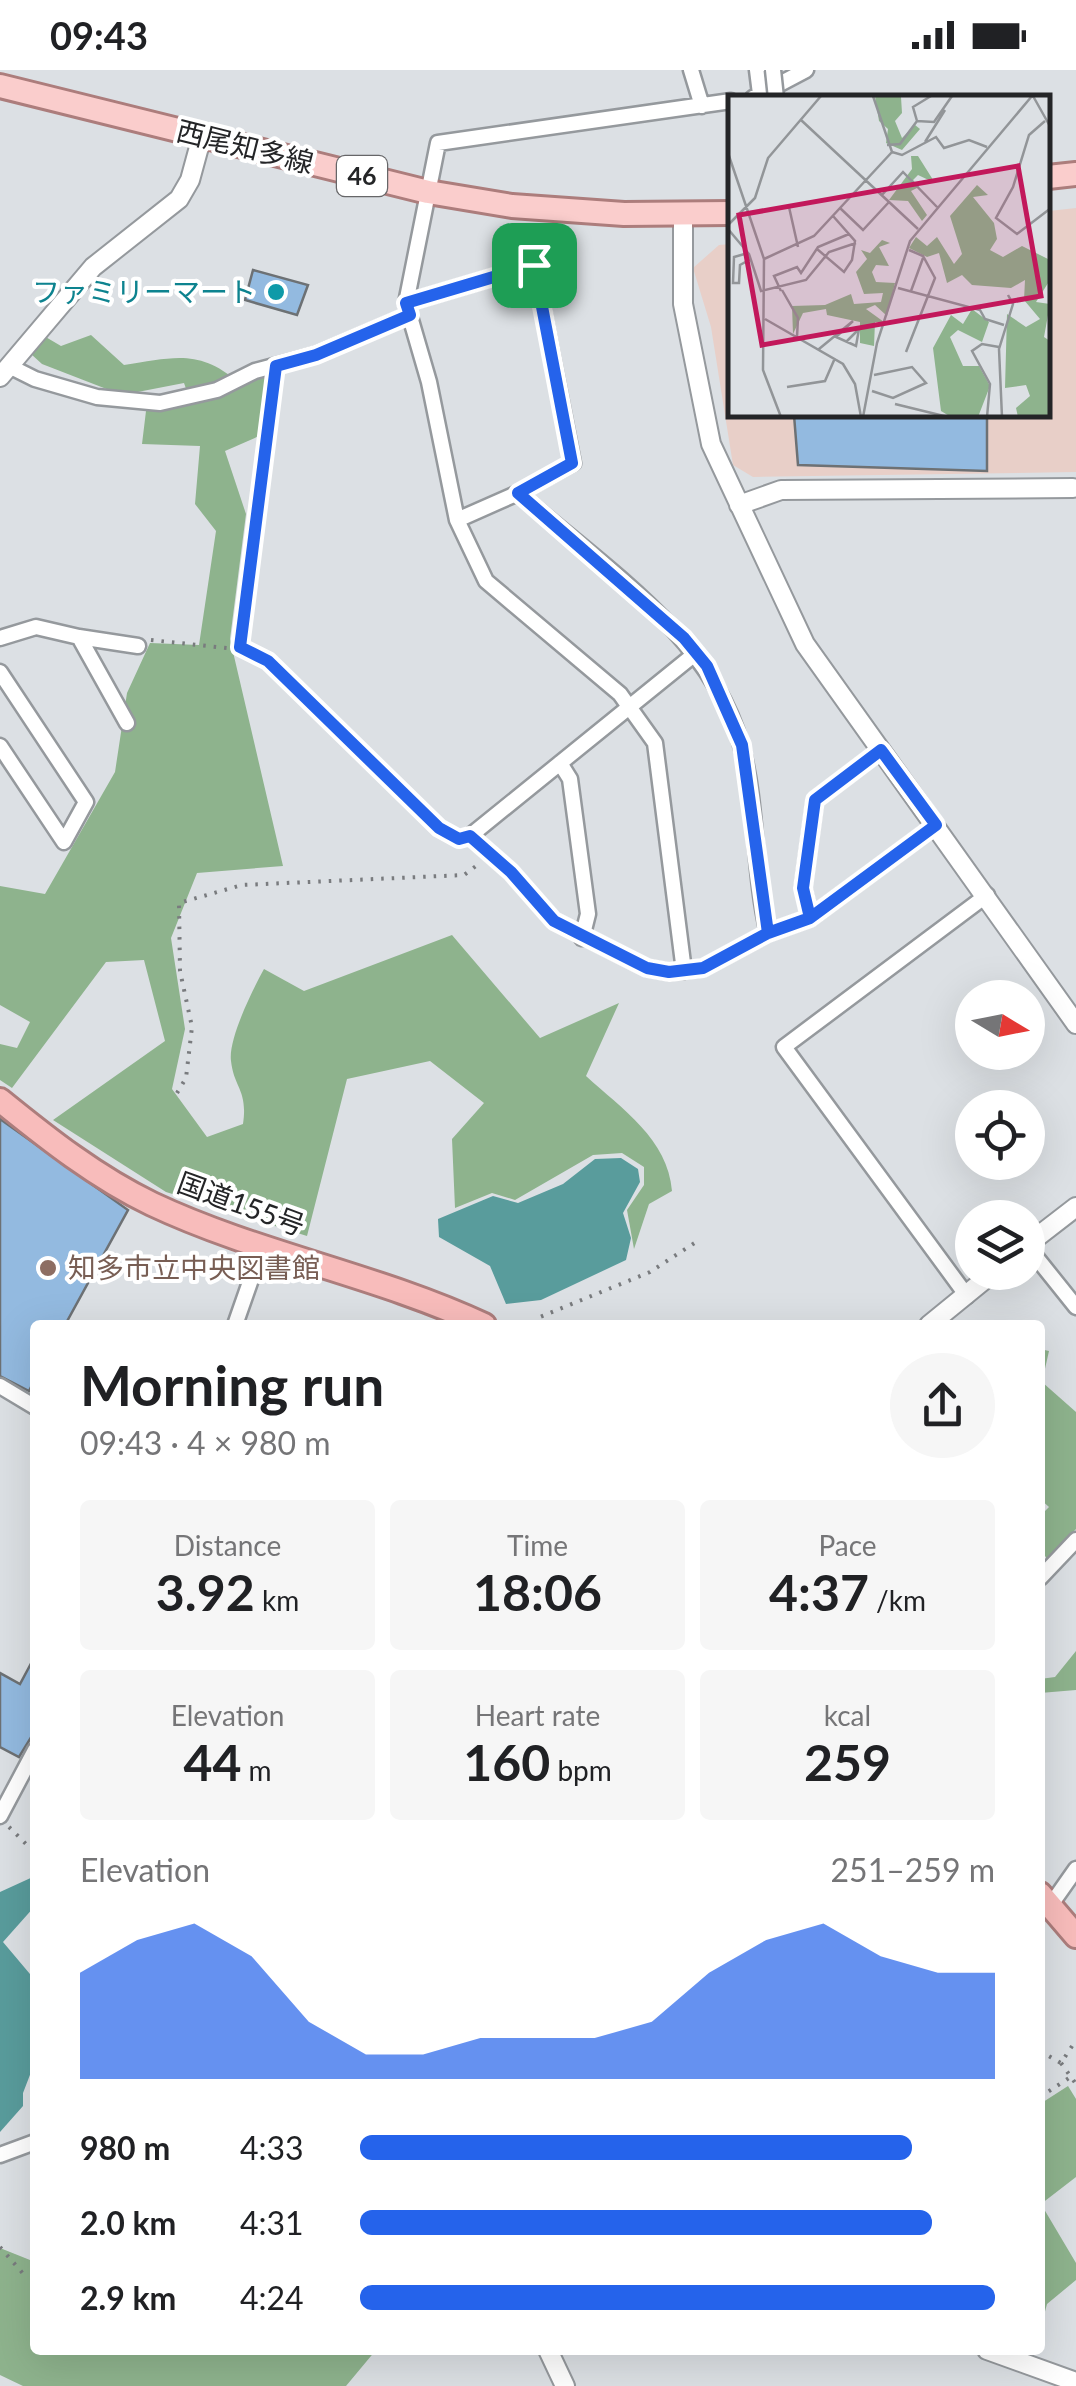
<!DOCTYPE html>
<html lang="en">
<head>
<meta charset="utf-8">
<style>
	body { margin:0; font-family:Lato,"Noto Sans JP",sans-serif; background:#f6f6f6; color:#202124; height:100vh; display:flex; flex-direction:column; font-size:38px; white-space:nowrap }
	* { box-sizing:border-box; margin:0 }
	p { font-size:32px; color:#757577 }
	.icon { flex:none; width:55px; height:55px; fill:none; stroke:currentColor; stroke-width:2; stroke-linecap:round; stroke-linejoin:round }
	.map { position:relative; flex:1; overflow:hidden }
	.sheet { position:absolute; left:30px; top:1250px; width:1015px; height:1035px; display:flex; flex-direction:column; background:#fff; border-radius:10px; box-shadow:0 10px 40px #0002 }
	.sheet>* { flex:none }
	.needle { width:65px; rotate:100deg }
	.buttons { position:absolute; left:955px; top:910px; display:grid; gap:20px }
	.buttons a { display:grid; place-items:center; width:90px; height:90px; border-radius:50%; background:#fff; box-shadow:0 10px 40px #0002; font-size:50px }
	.pin { position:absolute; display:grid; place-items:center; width:85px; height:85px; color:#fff; margin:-42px; border-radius:20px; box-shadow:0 5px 15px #0006 }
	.round { display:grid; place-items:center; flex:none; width:105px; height:105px; border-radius:52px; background:#f6f6f6 }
	.summary { display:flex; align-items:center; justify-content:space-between; height:170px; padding:0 50px }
	h1 { font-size:55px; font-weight:700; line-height:75px }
	.stats { display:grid; grid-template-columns:repeat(3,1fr); gap:15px; height:170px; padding:10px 50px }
	.stats div { display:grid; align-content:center; border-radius:10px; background:#f6f6f6; text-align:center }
	.stats b { font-size:50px; font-weight:700 }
	.stats small { font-size:28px; font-weight:400 }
	.stats p { font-size:28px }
	.chart { height:280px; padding:20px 50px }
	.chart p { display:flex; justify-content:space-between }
	.chart svg { width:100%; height:180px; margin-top:10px; fill:#2563eb; opacity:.7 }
	ul { padding:0 50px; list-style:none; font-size:32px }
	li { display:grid; grid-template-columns:160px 120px 1fr; align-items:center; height:75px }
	li i { height:25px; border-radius:12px; background:#2563eb }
	.status { display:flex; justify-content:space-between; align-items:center; height:70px; padding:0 50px; background:#fff; direction:ltr }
	.status svg { height:28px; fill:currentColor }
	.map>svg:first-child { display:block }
	.commercial { fill:#e8cfc8 }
	.forest { fill:#8eb38d }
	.water { fill:#599c9c }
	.building { fill:#93bae0; stroke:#6d7174; stroke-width:2.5 }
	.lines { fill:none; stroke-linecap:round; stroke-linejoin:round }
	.minor-casing { stroke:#95999d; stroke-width:19 }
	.tertiary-casing { stroke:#95999d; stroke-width:22 }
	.primary-casing { stroke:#ac7d7c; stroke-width:28 }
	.trunk-casing { stroke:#ac7d7c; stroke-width:28 }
	.path { stroke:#797b7e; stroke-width:4; stroke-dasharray:2.5 8; stroke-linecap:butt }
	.minor { stroke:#fff; stroke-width:14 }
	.tertiary { stroke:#fff; stroke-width:18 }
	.primary { stroke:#facdcc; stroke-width:22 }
	.trunk { stroke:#f8bcbb; stroke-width:22 }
	.minor-bridge-casing { stroke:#95999d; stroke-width:19; stroke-linecap:butt }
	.minor-bridge { stroke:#fff; stroke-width:14 }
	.route-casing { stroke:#fff; stroke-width:20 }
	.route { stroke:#2563eb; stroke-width:12 }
	.culture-dot { fill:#0f9aa8; stroke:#fff; stroke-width:4 }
	.education-dot { fill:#8d6e63; stroke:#fff; stroke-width:4 }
	.labels { text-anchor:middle; stroke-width:8; stroke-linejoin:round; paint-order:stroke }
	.shield { fill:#fff; stroke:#666668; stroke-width:2.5 }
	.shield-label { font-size:25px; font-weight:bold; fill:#242527 }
	.street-label { font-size:28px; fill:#242527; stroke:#fff }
	.culture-label { font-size:28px; fill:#0d838f; stroke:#fff; text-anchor:end }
	.education-label { font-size:28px; fill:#785e54; stroke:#fff; text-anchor:start }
	.inset-road { fill:none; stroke:#929598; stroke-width:2.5 }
	.view { fill:#c2185b; fill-opacity:0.15; stroke:#c2185b; stroke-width:5 }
	.inset-edge { fill:none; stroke:#242527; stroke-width:5 }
</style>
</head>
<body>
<div class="status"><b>09:43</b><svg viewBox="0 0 49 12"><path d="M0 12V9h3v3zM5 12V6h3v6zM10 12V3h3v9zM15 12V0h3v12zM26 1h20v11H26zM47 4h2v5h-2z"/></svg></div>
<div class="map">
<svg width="1076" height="2316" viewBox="0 0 1076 2316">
	<rect width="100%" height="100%" fill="#dce0e4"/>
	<!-- commercial -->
	<path class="commercial" d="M1076 138V402L753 407 733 395 711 257 693 198 719 175 731 174V345H1048L1049 141Z"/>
	<!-- forest -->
	<path class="forest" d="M91 265 124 295C173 288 199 278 239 313L270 304 273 360 225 381 246 444 230 569 283 796 197 803 171 868 185 959 172 1019 207 1067 243 1054C248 1020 234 1018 231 991 228 969 253 919 264 899L304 921 452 865 540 968 619 933 586 1006C622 1039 668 1069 672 1121L649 1134 634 1179 627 1140 644 1115V1097L622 1083 593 1085 515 1130 492 1123 455 1138 452 1069 484 1033 430 991 347 1009 307 1166 166 1122 53 1050 165 971 144 890 106 892 12 1018 0 1010V974L17 978 30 952 0 935V816L45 824 115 702 127 623 150 573 199 575 216 461 195 434 200 376 142 374 146 341 190 330 184 313 122 325 42 294 31 284 44 266 61 276Z
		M1040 1279 1049 1281 1042 1312 1076 1342V1459L1047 1489 1040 1478V1446L1049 1437 1040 1429Z
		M1076 1581V1620L1040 1623V1609L1055 1607Z
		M1068 2016 1076 2029V2107L1041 2134 1076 2193V2210L1047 2234 1042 2253 1040 2034Z
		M0 2178 35 2192V2280H376L346 2316H23L0 2305Z"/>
	<!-- water -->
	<path class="water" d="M621 1088 638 1099 640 1112 623 1143 631 1168 626 1190 541 1230 506 1234 490 1196 439 1167 438 1149 493 1126 518 1133 563 1114 595 1089Z
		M35 1806V1836L3 1872 35 1910 33 1997 23 2023V2036L0 2062V1822Z"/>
	<!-- building -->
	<path class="building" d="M253 200 308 215 297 245 245 230Z
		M794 345H987V401L798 395Z
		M0 1049 128 1140 65 1255H35V1309L29 1321 0 1306Z
		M35 1586V1661L19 1687 0 1677V1603L20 1614Z"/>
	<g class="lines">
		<!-- minor casing -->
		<g class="minor-casing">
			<path id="minor" d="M691 0 702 36
				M757 0 760 24
				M753 28 806 0
				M406 233 534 195 573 393 518 423C600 495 711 565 741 675 758 735 753 802 768 863
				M9 296 35 309 97 327 160 333 217 320 255 301 315 285 410 245
				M457 450 518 423
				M79 567 138 576
				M0 568 36 557 79 567 127 653
				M696 583 470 766 511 802 554 851 647 898 669 902 703 898 768 863 810 848 936 755
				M0 602 86 732 64 772 0 676
				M560 693 570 709 588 844 582 868
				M810 848 803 817 815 730 881 680
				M684 901 655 673 620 624 486 511 457 450 429 312 406 233 438 73 731 31
				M1028 1177 1076 1237
				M967 1226 784 977 987 825
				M235 1255 263 1175
				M0 1316 35 1337
				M1040 1508 1076 1470
				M0 1746 35 1680
				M1050 1836 1076 1799
				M0 2085 35 2072"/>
		</g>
		<!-- tertiary casing -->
		<g class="tertiary-casing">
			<path id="tertiary" d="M683 145V234L711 374 805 574 1076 954
				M0 307 93 197 179 129 190 110 202 66
				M739 435 781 420 1073 418
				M1028 1174 1076 1137
				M929 1255 994 1202
				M548 2280 565 2316
				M987 2280 1076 2312"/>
		</g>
		<!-- primary casing -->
		<g class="primary-casing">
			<path id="primary" d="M0 16 428 122 512 136 624 144 731 143
				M1048 107 1076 104"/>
		</g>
		<!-- trunk casing -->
		<g class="trunk-casing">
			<path id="trunk" d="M0 1030C48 1069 96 1107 152 1134 258 1184 377 1205 484 1255
				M1040 1824 1076 1866"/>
		</g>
		<!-- path -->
		<path class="path" d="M151 570 254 581 439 758 456 768
			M240 577 276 309
			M177 1023 186 1008 192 957 180 901 179 833 242 815 464 805 480 793
			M535 1255 540 1247 650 1202 696 1172
			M9 1757 35 1783
			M1040 1981 1061 1993 1076 1970
			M1061 1993 1076 2014
			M1040 2027 1072 2006
			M0 2177 26 2207"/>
		<!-- minor -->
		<use href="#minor" class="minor"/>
		<!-- tertiary -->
		<use href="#tertiary" class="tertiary"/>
		<!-- primary -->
		<use href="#primary" class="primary"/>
		<!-- trunk -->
		<use href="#trunk" class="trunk"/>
		<!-- minor-bridge casing -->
		<g class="minor-bridge-casing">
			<path id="minor-bridge" d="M773 0 776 28"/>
		</g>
		<!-- minor-bridge -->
		<use href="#minor-bridge" class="minor-bridge"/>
	</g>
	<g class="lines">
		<!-- route casing -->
		<g class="route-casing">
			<path id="route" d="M534 195 406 233 410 245 316 285 276 296 240 577 268 591 439 758 459 769 470 766 511 802 554 851 647 898 669 902 703 898 768 863 810 848 803 818 815 730 881 680 936 755 810 848 768 863 742 675 707 596 684 568 518 423 572 393 534 195"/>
		</g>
		<!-- route -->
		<use href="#route" class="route"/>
	</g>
	<!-- markers -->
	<circle class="culture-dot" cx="276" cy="222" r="10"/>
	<circle class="education-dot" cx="48" cy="1198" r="10"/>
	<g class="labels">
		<!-- shield labels -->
		<rect class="shield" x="337" y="86" width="50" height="40" rx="8"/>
		<g class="shield-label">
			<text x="362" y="115">46</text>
		</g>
		<!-- street labels -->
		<g class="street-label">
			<text transform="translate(245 77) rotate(14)" y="10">西尾知多線</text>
			<text transform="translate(241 1134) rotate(20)" y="10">国道155号</text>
		</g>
		<!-- culture labels -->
		<g class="culture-label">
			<text x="256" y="232">ファミリーマート</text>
		</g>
		<!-- education labels -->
		<g class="education-label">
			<text x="68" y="1208">知多市立中央図書館</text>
		</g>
	</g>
	<!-- overview -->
	<g transform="translate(728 25)">
		<rect width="322" height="322" fill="#dce0e4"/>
		<path d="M147 1 173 2 174 18 167 26 174 43 187 30 192 34 174 55 158 48 160 34 151 26ZM183 61H190L207 88 190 80 185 85 191 92 183 96 199 120 194 126 180 106 161 105 184 74ZM249 90 260 100 245 102 266 128 269 144 262 155 275 162 294 151 322 165V185L308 207 322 209 316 242 322 246V322H290L288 313 302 301 298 290 277 293 279 219 298 232 312 224 296 205 297 185 283 193 244 190 234 180 219 188 211 158 199 162 181 153 188 142 199 151 209 142 226 169 234 159 222 121ZM154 145 162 148 151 152 161 171 148 170 144 177 148 187 167 188 159 221 147 210 138 214 156 227H147L146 251 132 248V227L99 220 98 214 75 218 65 239 64 211 97 210 123 199 126 209 153 207 155 198 136 199 128 177 139 164 133 155 142 158ZM244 214 261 227 254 247 230 235 222 242 235 271H251L262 291 250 322H223L213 316 205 253 223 220 235 229Z" fill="#8eb38d"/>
		<path class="inset-road" d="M145 1 164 57 174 60 208 42 216 53 241 45 259 52M305 1 323 33M73 25 190 134M189 26 185 12 203 1M317 26 301 40 285 92 268 123 289 139 323 113M197 47 217 15M159 50 172 49 189 26 206 27 224 1M0 58 36 164 35 275 53 322M153 101 175 77 209 112M61 112 70 152M112 113 135 135 161 107M0 130 27 103 40 63 93 1M0 134 21 159 33 196 78 185 101 157 128 148M89 154 116 177 124 165 127 146 105 121M20 158 6 162 5 188H11L12 170 23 164M36 164 86 141 164 57M170 193 252 215 257 224 276 230M54 195 70 223 69 242M53 196 46 181 69 172 73 178 90 152 121 139M183 196 195 163M37 224 115 269 127 289 133 322M106 241 128 251 131 234 118 247M91 254 125 226 108 242M178 257 207 183 195 161 181 155M59 292 97 286 107 263M144 296 165 303 198 288 184 272 146 280M167 309 220 322M135 322 149 248 182 146 304 1M259 322 262 289 244 256 254 249 271 252M274 322 271 254 285 209 280 200"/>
		<path class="view" d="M290 71 313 201 34 250 11 120Z"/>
		<rect width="322" height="322" class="inset-edge"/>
	</g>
</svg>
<div class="buttons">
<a><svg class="needle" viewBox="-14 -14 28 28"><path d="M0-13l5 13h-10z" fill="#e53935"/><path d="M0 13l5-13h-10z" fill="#757577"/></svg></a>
<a><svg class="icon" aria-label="locate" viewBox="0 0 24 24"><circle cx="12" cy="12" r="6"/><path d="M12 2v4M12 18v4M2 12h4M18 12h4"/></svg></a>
<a><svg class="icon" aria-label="layers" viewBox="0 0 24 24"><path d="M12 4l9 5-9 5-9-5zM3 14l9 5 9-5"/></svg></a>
</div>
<div class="pin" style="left:534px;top:195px;background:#1e9e55"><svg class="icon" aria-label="arrive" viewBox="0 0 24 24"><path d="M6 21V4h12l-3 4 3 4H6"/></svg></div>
<section class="sheet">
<div class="summary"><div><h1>Morning run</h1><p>09:43 · 4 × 980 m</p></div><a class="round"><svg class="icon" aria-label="share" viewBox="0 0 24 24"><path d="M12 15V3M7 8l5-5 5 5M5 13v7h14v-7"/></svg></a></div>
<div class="stats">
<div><p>Distance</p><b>3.92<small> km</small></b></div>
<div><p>Time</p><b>18:06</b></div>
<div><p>Pace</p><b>4:37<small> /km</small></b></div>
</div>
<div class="stats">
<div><p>Elevation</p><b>44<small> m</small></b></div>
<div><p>Heart rate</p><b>160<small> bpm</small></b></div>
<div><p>kcal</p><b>259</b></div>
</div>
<div class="chart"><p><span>Elevation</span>251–259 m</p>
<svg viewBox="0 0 160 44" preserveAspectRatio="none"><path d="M0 44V18L10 10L20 6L30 14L40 30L50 38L60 38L70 34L80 34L90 34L100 30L110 18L120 10L130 6L140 14L150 18L160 18V44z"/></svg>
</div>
<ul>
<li><b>980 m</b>4:33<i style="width:87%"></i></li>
<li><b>2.0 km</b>4:31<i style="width:90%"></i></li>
<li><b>2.9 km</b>4:24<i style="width:100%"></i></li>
</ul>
</section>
</div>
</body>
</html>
